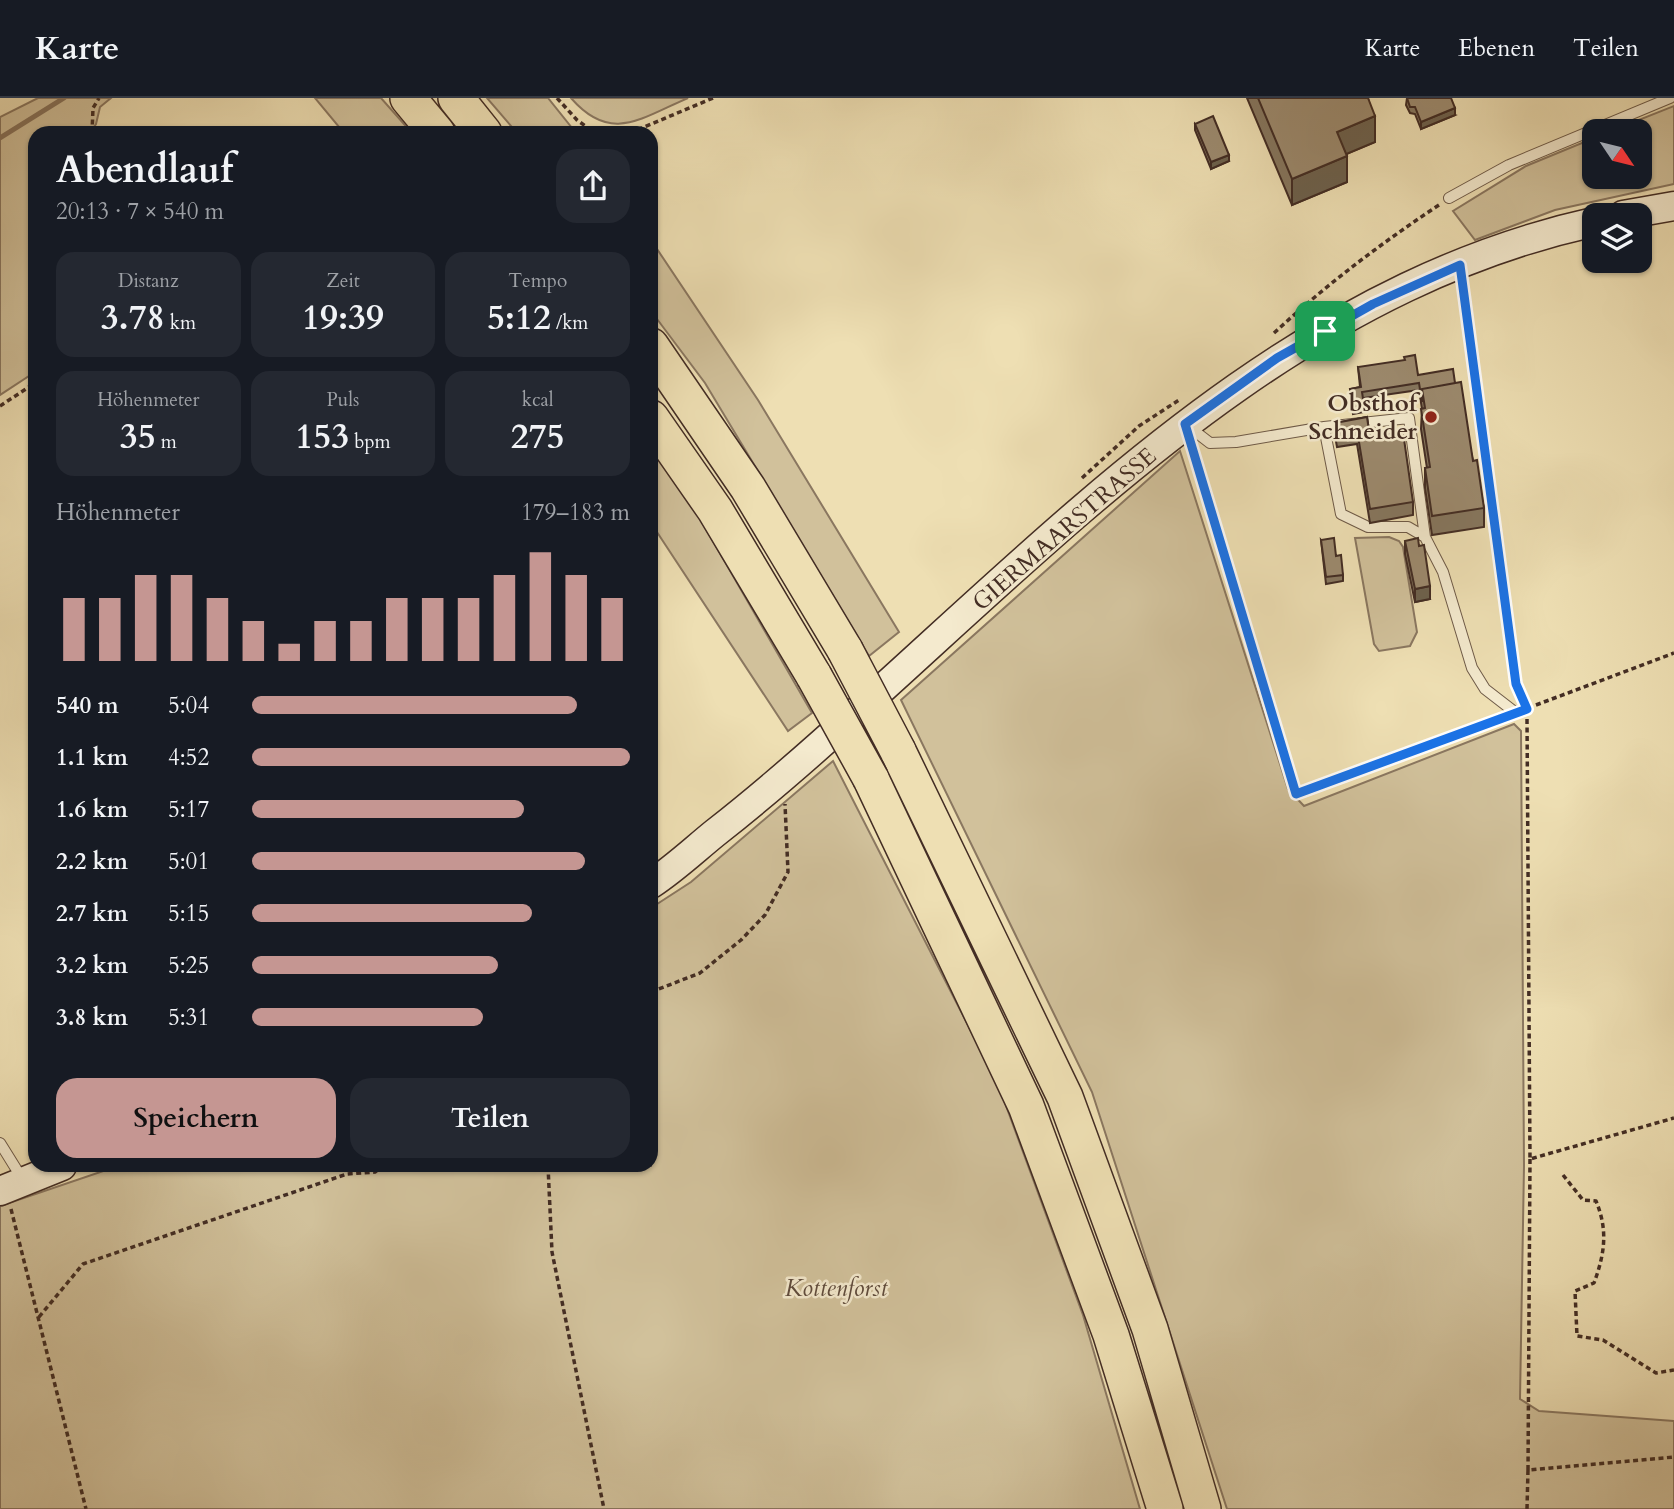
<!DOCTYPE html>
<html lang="de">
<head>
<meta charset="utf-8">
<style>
	body { margin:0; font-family:Cardo,serif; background:#242831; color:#f1f3f6; height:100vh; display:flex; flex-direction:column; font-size:26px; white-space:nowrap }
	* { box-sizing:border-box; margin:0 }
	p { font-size:23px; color:#9ea1a6 }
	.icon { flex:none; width:38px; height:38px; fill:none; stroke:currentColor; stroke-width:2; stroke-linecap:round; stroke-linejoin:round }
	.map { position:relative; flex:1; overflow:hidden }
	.panel { position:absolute; left:28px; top:28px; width:630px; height:1046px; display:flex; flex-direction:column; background:#171b24; border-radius:21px; box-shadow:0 2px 5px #0004 }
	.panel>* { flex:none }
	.needle { width:46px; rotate:125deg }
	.tools { position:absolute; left:1582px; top:21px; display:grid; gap:14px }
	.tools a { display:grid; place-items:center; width:70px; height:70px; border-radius:14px; background:#171b24; box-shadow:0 2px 5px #0004; font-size:35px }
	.pin { position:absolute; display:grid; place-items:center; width:60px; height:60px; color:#fff; margin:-30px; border-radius:14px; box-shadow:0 4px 10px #0006 }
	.round { display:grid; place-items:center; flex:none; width:74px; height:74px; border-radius:21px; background:#242831 }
	.overview { display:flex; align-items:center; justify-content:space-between; height:119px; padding:0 28px }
	h1 { font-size:38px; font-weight:800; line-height:52px }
	.figures { display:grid; grid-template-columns:repeat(3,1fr); gap:10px; height:119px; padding:7px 28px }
	.figures div { display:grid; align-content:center; border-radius:18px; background:#242831; text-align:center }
	.figures b { font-size:35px; font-weight:800 }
	.figures small { font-size:19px; font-weight:400 }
	.figures p { font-size:19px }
	.chart { height:196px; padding:14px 28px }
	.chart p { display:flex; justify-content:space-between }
	.chart svg { width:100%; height:126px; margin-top:7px; stroke:#c59692; stroke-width:6 }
	.button { display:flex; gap:14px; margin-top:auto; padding:14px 28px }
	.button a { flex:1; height:80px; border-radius:21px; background:#c59692; color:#111; font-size:28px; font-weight:800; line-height:80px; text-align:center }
	.button a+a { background:#242831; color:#f1f3f6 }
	ul { padding:0 28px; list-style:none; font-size:23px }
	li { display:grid; grid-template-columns:112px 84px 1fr; align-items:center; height:52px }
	li i { height:18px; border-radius:9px; background:#c59692 }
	header { display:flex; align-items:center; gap:42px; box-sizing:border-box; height:98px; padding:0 35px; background:#171b24; border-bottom:2px solid #363941 }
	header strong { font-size:33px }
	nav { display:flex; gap:38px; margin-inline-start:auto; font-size:24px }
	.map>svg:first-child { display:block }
	.green { fill:#d1c19b; stroke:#8a7760; stroke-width:2 }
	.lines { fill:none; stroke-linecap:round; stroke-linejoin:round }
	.stream { stroke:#87735c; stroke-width:5 }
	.lane-casing { stroke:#6e5a48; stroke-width:12 }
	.secondary-casing { stroke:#432d24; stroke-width:31 }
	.highway-casing { stroke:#432d24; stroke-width:38 }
	.path { stroke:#432d24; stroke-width:3.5; stroke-dasharray:5 3.5; stroke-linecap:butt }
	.lane { stroke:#f4eace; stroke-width:10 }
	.secondary { stroke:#f4eace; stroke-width:28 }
	.highway { stroke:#eedfb3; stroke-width:35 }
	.highway-bridge-casing { stroke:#432d24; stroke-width:38; stroke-linecap:butt }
	.highway-bridge { stroke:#eedfb3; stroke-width:35 }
	.wall { fill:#86775f; stroke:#432d24; stroke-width:2 }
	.shaded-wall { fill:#6d614d; stroke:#432d24; stroke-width:2 }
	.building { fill:#9c8a6e; stroke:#432d24; stroke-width:2 }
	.route-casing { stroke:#fff; stroke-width:14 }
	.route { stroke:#1a73e8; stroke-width:9 }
	.poi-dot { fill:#8f2418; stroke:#f4eace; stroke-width:2.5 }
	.labels { text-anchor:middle; stroke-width:5; stroke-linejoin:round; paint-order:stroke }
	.poi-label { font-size:24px; font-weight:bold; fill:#432d24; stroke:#f4eace; text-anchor:end }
	.street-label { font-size:24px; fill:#432d24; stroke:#f4eace }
	.park-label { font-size:24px; font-style:italic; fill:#5f4b3c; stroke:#f4eace }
</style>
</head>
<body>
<header>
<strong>Karte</strong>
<nav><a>Karte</a><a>Ebenen</a><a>Teilen</a></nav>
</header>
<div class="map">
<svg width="1674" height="1411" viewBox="0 0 1674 1411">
	<rect width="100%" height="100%" fill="#eedfb3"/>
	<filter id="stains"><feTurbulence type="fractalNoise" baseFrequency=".00286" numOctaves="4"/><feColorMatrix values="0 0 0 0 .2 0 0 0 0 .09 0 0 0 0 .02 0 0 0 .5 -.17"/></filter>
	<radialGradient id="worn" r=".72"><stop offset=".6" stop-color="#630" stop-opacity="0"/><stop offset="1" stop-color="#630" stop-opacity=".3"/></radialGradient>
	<!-- green -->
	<path class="green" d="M38 0H111L100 9 96 26 90 35H35V274L0 297V19Z
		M315 0H381L412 35H344Z
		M487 0H548L576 35H517Z
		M571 0H688C641 20 611 46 571 0Z
		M1674 8V86L1555 112 1475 142 1453 113 1526 68 1594 40V79H1640V33H1611Z
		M651 142 758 302 899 534 869 558 705 285 651 213Z
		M651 349 698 417 812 615 788 633 651 425Z
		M1180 353 1288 691 1304 708 1514 626 1521 633 1524 1068 1520 1301 1539 1313 1674 1323V1411H1227L1092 994 901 602Z
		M1389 439 1399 443 1403 449 1417 534 1410 548 1379 553 1374 546 1355 440Z
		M833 663 998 986 1083 1217 1140 1411H0V1108L118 1068H651V810L691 784Z"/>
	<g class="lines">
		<!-- stream -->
		<path class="stream" d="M0 40 64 0"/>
		<!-- lane casing -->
		<g class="lane-casing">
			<path id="lane" d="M1449 100 1509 67 1670 0
				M1188 328 1210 345 1236 344 1324 329 1409 320 1425 439
				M1324 329 1341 416 1368 429H1408L1425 439 1443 474 1472 570 1485 591 1516 615
				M0 1045 23 1082"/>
		</g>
		<!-- secondary casing -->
		<g class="secondary-casing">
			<path id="secondary" d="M1623 117 1674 108
				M651 786C674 771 694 752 715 735 766 695 814 653 862 609 1080 413 1296 190 1594 124
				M0 1093 62 1068"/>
		</g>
		<!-- highway casing -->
		<g class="highway-casing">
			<path id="highway" d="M408 0 437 35
				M456 0 484 35
				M651 248 748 390 845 552
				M651 320 715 412 814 578
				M898 653 1065 999 1150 1231 1203 1411
				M871 681 1026 1008 1111 1237 1165 1411"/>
		</g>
		<!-- path -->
		<path class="path" d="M557 0 577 22 595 35
			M92 35 93 10 99 0
			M630 35 713 0
			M1463 190 1516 586 1524 605
			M1274 235C1326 187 1380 146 1439 107
			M0 308 35 285
			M1193 351 1296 696 1503 619
			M1082 380 1139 328 1179 302
			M1528 610 1674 555
			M1527 621 1530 1061 1674 1020
			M651 894 700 875 741 842 765 817 788 774 785 706
			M1530 1061 1528 1372 1674 1359
			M548 1068 552 1154 604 1411
			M1563 1077 1583 1102 1596 1103C1608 1132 1605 1155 1594 1185L1575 1193 1577 1238 1603 1242 1656 1275 1674 1272
			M11 1111 86 1411
			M39 1219 83 1166 347 1076 375 1074 383 1068
			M1527 1411 1528 1372"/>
		<!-- lane -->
		<use href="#lane" class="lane"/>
		<!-- secondary -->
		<use href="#secondary" class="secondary"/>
		<!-- highway -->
		<use href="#highway" class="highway"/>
		<!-- highway-bridge casing -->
		<g class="highway-bridge-casing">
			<path id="highway-bridge" d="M845 552 898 653
				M814 578 871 681"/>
		</g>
		<!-- highway-bridge -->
		<use href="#highway-bridge" class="highway-bridge"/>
	</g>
	<!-- wall -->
	<path class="wall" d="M1247 0H1368L1375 44 1346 56 1347 84 1292 107Z
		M1407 0 1455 17 1421 31 1415 16 1410 15 1406 7Z
		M1195 26 1229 63 1211 71 1195 32Z
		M1358 269 1418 277 1455 285 1484 410V429L1432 437 1425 390V370H1427L1421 331 1422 311 1419 292 1363 300 1364 314 1353 316 1350 291 1360 289Z
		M1367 319 1370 339 1413 404V417L1370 425 1357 346 1337 349 1335 338V325Z
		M1321 442 1336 458 1343 477V483L1326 486Z
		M1405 443 1430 501 1415 504 1405 456Z"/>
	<!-- shaded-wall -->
	<path class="shaded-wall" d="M1455 10V17L1421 31V24Z
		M1375 18V44L1337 60V34Z
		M1229 57V63L1211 71V64Z
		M1347 58V84L1292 107V81Z
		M1430 488V501L1415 504V491Z"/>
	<!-- building -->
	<path class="building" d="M1258 0H1368L1375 18 1337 34 1347 58 1292 81Z
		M1407 0H1451L1455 10 1421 24 1415 9H1410Z
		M1213 18 1229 57 1211 64 1195 26Z
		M1415 257 1418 277 1453 271 1455 285 1422 291V304L1419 285 1362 294 1364 307 1353 309 1350 291 1361 289 1358 269 1405 262 1404 259Z
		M1461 284 1473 363 1477 362 1484 410 1432 418 1425 370 1430 369 1421 311 1425 310 1422 291Z
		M1367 319 1370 339 1403 334 1413 404 1370 411 1357 332 1337 336 1335 325Z
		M1334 440 1336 458 1341 457 1343 477 1326 479 1321 442Z
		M1418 440 1419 448 1424 447 1430 488 1415 491 1405 443Z"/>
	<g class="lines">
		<!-- route casing -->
		<g class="route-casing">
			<path id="route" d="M1460 167 1516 586 1527 611 1296 696 1185 326 1277 260 1373 206Z"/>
		</g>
		<!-- route -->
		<use href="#route" class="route"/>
	</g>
	<!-- markers -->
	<circle class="poi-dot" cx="1431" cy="319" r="7"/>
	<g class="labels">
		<!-- poi labels -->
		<g class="poi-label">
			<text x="1417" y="313">Obsthof<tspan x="1417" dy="28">Schneider</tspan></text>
		</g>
		<!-- street labels -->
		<g class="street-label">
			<text transform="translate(1064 431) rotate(-41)" y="8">GIERMAARSTRASSE</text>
		</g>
		<!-- park labels -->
		<g class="park-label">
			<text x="836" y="1198">Kottenforst</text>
		</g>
	</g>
	<rect width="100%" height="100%" filter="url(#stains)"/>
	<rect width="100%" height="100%" fill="url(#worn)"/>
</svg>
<div class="tools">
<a><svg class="needle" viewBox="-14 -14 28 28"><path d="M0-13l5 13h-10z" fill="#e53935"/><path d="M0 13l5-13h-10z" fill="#9ea1a6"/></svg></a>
<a><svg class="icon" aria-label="layers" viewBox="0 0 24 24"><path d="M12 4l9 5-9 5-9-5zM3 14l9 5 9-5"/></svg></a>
</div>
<div class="pin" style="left:1325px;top:233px;background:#1e9e55"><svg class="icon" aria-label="arrive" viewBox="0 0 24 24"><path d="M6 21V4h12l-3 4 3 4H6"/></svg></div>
<section class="panel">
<div class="overview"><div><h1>Abendlauf</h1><p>20:13 · 7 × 540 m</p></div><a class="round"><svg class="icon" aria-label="share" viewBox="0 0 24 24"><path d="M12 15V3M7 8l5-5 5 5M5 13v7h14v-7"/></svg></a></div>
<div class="figures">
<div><p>Distanz</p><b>3.78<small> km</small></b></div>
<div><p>Zeit</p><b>19:39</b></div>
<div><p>Tempo</p><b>5:12<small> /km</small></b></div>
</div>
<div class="figures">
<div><p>Höhenmeter</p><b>35<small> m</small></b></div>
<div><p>Puls</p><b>153<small> bpm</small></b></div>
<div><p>kcal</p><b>275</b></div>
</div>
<div class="chart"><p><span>Höhenmeter</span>179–183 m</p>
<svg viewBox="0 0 160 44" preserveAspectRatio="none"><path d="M5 44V22M15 44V22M25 44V14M35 44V14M45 44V22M55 44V30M65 44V38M75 44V30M85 44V30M95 44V22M105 44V22M115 44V22M125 44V14M135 44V6M145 44V14M155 44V22"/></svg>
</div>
<ul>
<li><b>540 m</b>5:04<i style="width:86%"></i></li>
<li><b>1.1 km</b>4:52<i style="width:100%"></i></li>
<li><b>1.6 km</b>5:17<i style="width:72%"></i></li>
<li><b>2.2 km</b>5:01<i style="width:88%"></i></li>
<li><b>2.7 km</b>5:15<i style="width:74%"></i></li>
<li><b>3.2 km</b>5:25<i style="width:65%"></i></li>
<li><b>3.8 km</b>5:31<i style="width:61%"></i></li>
</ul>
<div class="button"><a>Speichern</a><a>Teilen</a></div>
</section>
</div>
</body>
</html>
